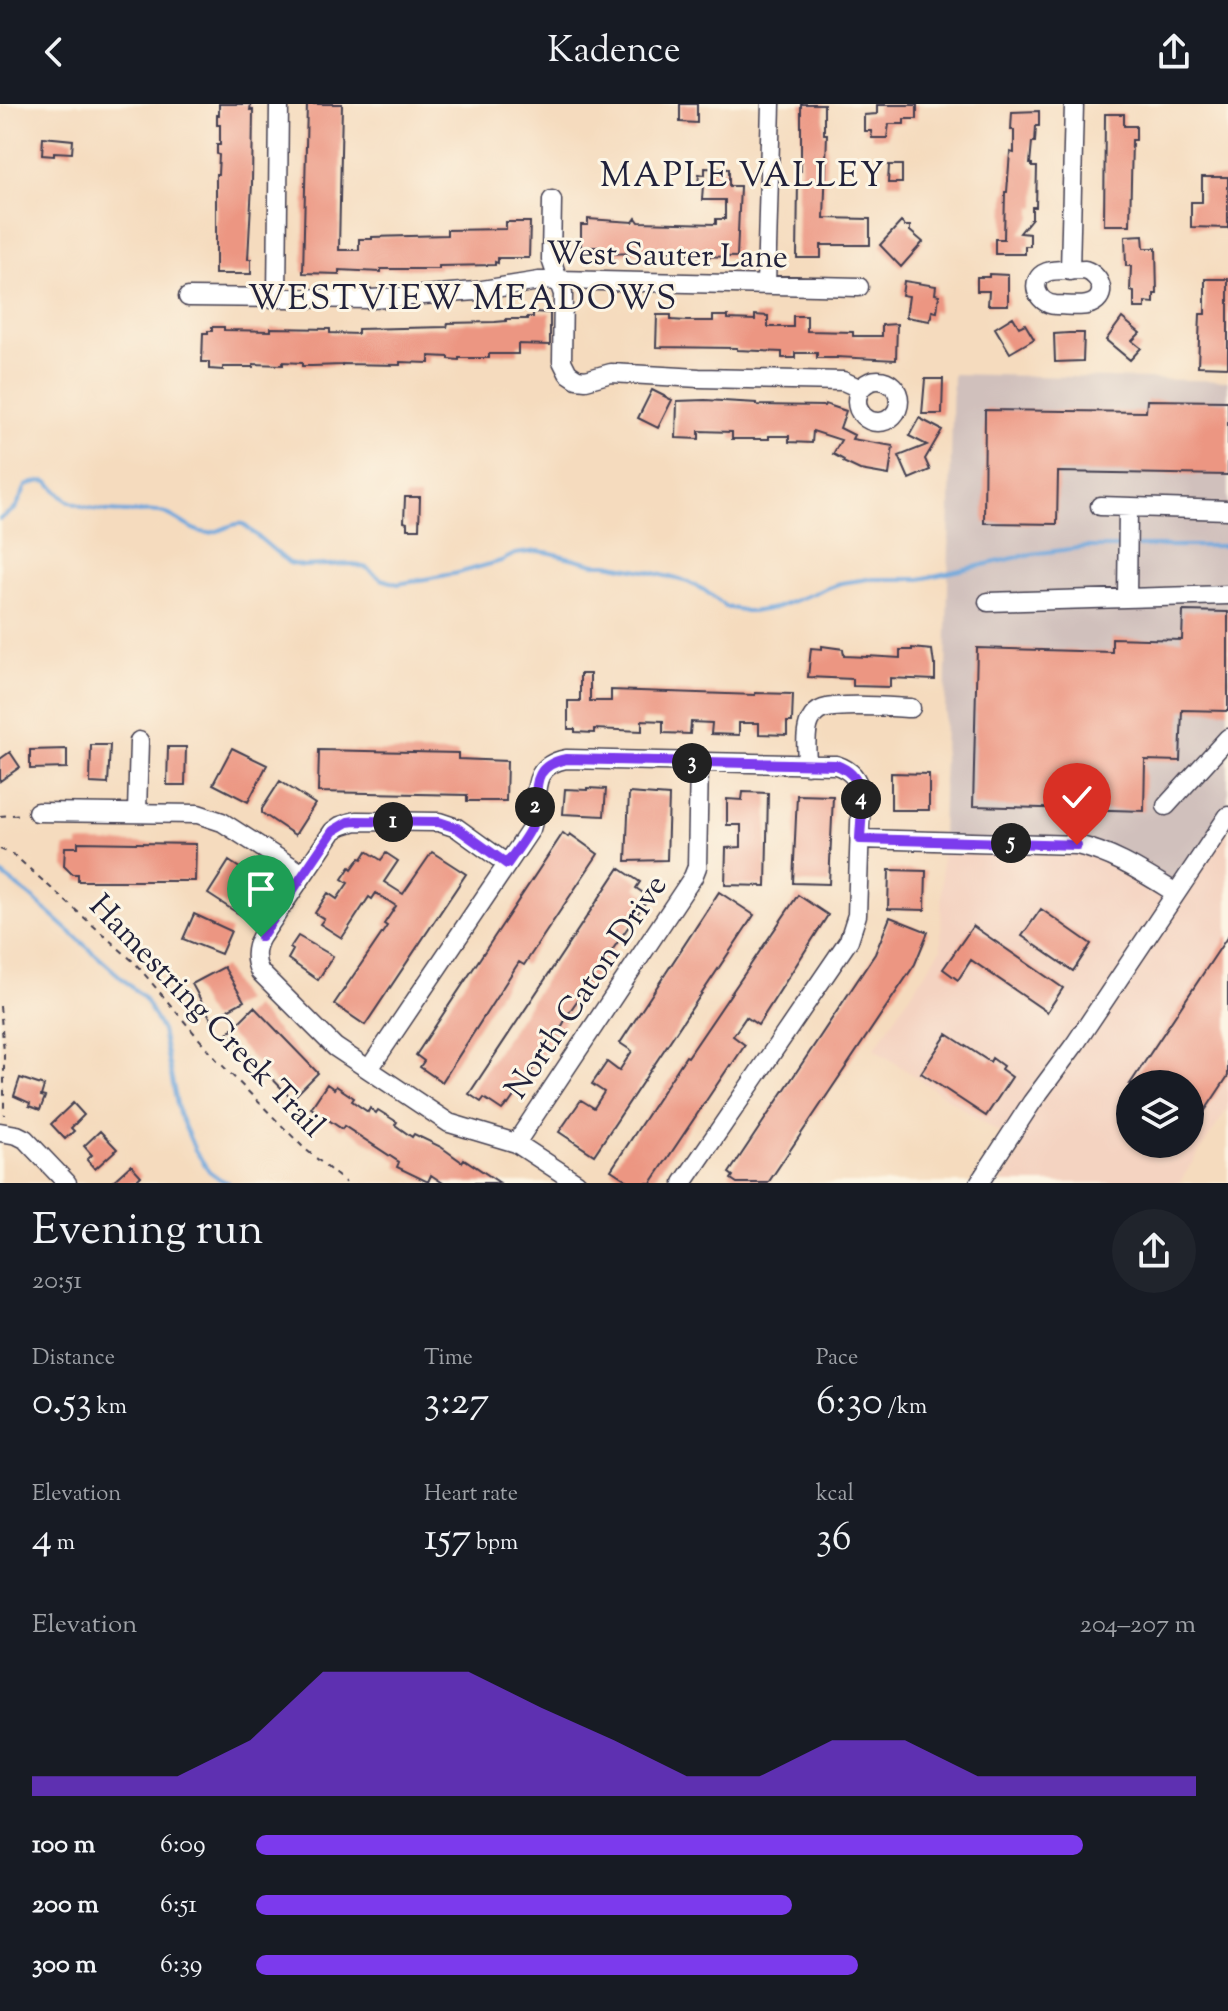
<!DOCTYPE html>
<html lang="en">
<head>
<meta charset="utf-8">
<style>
	body { margin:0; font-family:"Sorts Mill Goudy",serif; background:#20242c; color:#f1f3f6; height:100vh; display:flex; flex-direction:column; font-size:30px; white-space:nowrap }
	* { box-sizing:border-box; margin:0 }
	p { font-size:26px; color:#9ea1a6 }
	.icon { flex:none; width:44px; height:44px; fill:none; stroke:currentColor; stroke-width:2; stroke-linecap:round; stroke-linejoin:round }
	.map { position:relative; height:1079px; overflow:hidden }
	.drawer { display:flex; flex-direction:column; background:#171b24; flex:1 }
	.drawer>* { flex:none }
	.fabs { position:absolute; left:1116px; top:966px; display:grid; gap:16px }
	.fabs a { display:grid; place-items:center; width:88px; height:88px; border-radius:50%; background:#171b24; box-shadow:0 2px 6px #0004; font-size:40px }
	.pin { position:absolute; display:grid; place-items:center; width:68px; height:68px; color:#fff; margin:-82px -34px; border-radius:50% 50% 50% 0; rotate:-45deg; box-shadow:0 0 8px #0007 }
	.pin .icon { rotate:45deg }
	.km { position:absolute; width:40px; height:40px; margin:-20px; border-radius:50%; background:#222; color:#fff; font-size:22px; line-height:40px; text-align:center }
	.round { display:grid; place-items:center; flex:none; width:84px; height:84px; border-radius:42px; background:#20242c }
	.head { display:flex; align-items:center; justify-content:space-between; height:136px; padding:0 32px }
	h1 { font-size:44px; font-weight:600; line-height:60px }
	.figures { display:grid; grid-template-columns:repeat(3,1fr); gap:12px; height:136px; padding:8px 32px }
	.figures div { display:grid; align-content:center }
	.figures b { font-size:40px; font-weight:600 }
	.figures small { font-size:22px; font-weight:400 }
	.figures p { font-size:22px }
	.chart { height:224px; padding:16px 32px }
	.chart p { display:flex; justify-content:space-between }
	.chart svg { width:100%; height:144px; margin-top:8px; fill:#7c3aed; opacity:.7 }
	ul { padding:0 32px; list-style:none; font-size:26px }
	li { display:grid; grid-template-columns:128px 96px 1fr; align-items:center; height:60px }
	li i { height:20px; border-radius:10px; background:#7c3aed }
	header { display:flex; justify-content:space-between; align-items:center; height:104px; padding:0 32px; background:#171b24; font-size:36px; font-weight:600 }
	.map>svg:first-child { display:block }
	.built { fill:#f4d3c1; fill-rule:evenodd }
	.industrial { fill:#d0c0bc }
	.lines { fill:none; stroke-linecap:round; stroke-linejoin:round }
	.stream { stroke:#6da6dc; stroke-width:4 }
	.building { fill:#ec9682 }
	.minor-casing { stroke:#423e4f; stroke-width:21 }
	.path { stroke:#423e4f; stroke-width:2; stroke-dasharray:6 6; stroke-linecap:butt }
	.minor { stroke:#fff; stroke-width:18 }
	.route-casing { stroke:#fff; stroke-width:16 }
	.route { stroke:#7c3aed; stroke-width:10 }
	.labels { text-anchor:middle; stroke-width:6; stroke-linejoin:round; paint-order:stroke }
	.street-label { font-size:32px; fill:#22223b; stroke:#fcf5e5 }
	.neighbourhood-label { font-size:34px; letter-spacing:2px; fill:#22223b; stroke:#fcf5e5 }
</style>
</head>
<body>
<header><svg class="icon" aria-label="back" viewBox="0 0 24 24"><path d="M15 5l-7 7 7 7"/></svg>Kadence<svg class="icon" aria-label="share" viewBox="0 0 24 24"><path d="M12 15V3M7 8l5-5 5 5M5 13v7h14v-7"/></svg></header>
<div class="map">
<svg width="1228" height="1079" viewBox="0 0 1228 1079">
	<rect width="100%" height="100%" fill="#fcf5e5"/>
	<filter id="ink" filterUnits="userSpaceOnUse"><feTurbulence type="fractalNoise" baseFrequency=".0125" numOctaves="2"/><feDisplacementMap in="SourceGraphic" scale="16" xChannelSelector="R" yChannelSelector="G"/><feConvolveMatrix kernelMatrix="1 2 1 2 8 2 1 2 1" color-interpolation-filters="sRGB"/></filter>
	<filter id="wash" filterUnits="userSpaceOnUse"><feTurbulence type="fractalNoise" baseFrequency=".006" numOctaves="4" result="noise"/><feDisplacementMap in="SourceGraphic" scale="32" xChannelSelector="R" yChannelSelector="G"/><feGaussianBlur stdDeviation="1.8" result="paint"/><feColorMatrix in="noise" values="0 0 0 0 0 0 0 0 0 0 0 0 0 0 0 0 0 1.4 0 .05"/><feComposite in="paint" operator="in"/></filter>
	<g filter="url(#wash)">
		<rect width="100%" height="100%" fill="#f5dbbe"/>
		<!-- built -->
		<path class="built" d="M1228 712V1004L1179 1079H1001L1023 1045 874 945 941 845 942 737ZM1130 980H1190V1040H1130Z"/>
		<!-- industrial -->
		<path class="industrial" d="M953 270 1228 277V712L1176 789 1099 746 942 737Z"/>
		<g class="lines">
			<!-- stream -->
			<path class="stream" d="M0 415 16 404 26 382C54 369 50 385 67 396 72 399 79 401 84 403 100 407 117 408 133 408 144 408 154 406 164 409 180 414 190 428 208 429 221 429 231 418 243 420L289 459 303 462 351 460 367 464 381 475 398 480 458 469 501 457 515 450 538 447 551 449 595 460H607L650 468 688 478 704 486 726 503 751 508 775 504 841 479 868 475H920L1032 450 1086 443H1119
				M1138 442H1228
				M0 769 30 792 144 894 162 927 179 1010 195 1046 209 1067 220 1075 229 1079"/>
		</g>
		<g id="blocks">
			<!-- building -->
			<path class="building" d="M219 0H251L250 6H253L252 80 248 155H251V170H215V160H216V70H218L219 51 217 50V41H220V21H217V11H219Z
				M307 0H342L339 146H359V135H372V133L447 131V126L506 125V118H530L529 154H498V159L495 158V161L439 162V165H381V168L339 166V170L303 169Z
				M680 0H697V19L680 18Z
				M801 0H824V30H827L824 114 870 115V141H821V154H797L798 76 799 67H801Z
				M877 1H917V15H904V20H889L887 34H872L871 27H864V11L877 10Z
				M1039 7V22H1036L1035 38H1032L1030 60H1032V63H1037L1036 103H1032V114L1020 129 1030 130V142H1025V150H995V135H1004L1005 88H1007L1010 48 1014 49V26H1011L1012 8Z
				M1105 10H1124V22H1136V36H1132L1130 121H1104Z
				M43 33 73 36 72 49 54 48V52L42 51Z
				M889 61H902V79H888Z
				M705 64 729 65V82H740L737 153 689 152V147L656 146V152H643V149L599 150 600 143H581V121H588V115L633 118 636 114 639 118 716 120V115H725V96H702L703 81H698L699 70 705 71Z
				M1202 73H1228V124L1191 123V98H1202Z
				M901 118 905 122H910V127L923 138 901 163 880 141Z
				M1143 131 1144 144H1156L1157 190H1154V199L1145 198V204H1134V188L1130 187 1131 162H1126L1125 132Z
				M989 170 1008 171V201H988L989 187H977V173H989Z
				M1205 175H1228V263L1198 262 1200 210H1205Z
				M904 177 936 182 935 190 939 191 937 208 932 207 930 217 906 213 909 192 902 191Z
				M533 208 550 209V241L518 240V250H489V254H459V256L449 255V253L429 252V259L400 258V261L342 260V261L312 262H302V259L283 258V261L253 260V263H223V266L209 265V258H202L203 229H208V227H212V223H224V226L271 227V224L330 225V229L358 230V225L447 223 448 219 495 218 506 217V215H527V213H533Z
				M657 211H671V216L687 217H713V212H728V215L755 216V211L768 212V223H793V212H807V227L853 228V232H882V221L897 220 896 256 837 253V254H817V249H795V254H782V248L737 246V244L656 243Z
				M1013 213 1019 223 1025 220 1034 235 1010 249 995 224Z
				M1122 214 1140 229 1132 237 1141 244 1130 256 1106 236Z
				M1069 229H1084L1083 257 1055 258 1054 230Z
				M925 275H943L942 310H922Z
				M652 286 672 296 658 324 638 314Z
				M705 296 757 299V301L824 302 825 300 846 307 840 324 854 331 852 335 893 342 889 371 860 366 843 358 844 356 833 350 841 336 813 327 812 339 789 338V332H769V335H732V328L699 327V335L676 334 677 297Z
				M1147 296 1228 297V371L1058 368 1057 420 984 419 985 306 1146 308Z
				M919 314 942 326 925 355 930 366 909 375 899 352 927 341 909 332Z
				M405 393H420L419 425H407V419L404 418Z
				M1183 507 1228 508V607L1182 606 1180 657 1145 656 1144 707 973 702 977 544 1112 548V534L1182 536Z
				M822 542 843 545 844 552 867 553V552L900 554V546H912V544L932 546 934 561H935V576L890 574V583L853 582V575L808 573 811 544 822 545Z
				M580 570H590V597H611V586L755 591V589L793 590 792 618H787V631L759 630V619H739V631L711 630 712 619 691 618 690 630 663 629V617L642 616V627L594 625V629L575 628V625H568V597H580Z
				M91 641H110L108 680 90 679Z
				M168 643H186L185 681H167Z
				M232 644 267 661 248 698 213 680Z
				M67 645V664L30 665V646Z
				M319 646 458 649V655L507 657 506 697H467V691L318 688Z
				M10 648 20 663 0 677V655Z
				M891 669 929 670V706H891Z
				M280 677 315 700 295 731 262 709V705Z
				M587 684 606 685 604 712 563 710 565 685 587 686Z
				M743 688 768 689 766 782 725 781 726 744 741 743V721H727V695L742 696Z
				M629 689 669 692 667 756 626 757Z
				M797 691 833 692 829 780 793 779Z
				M563 729 568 733 570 730 598 750 524 861 519 858 442 978 420 963 424 957 416 951Z
				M78 738 196 740 195 777H78V770H72L64 762 65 743H78Z
				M367 747 381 756 386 749 398 757 384 778 403 790 432 748 466 770 365 921 334 900 387 822 384 820 396 802 376 789 372 795 369 793 342 834 320 820 324 815 315 809 328 789 337 795 348 779 342 775 350 763 352 765 360 754 362 755Z
				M229 757 264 780 242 812 208 790Z
				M619 764 640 778 636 784 649 793 570 907 562 922 508 1001 507 1000 502 1006 484 994 481 998 469 990Z
				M889 766 926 767 925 806 888 805Z
				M719 788 754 811 594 1051 559 1028 581 996 594 1004 604 988 592 980 607 958 619 967 632 947 620 939Z
				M798 791 828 811 758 921 746 913 733 932 745 941 731 962 730 961 651 1079H631L611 1066 686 952 688 953Z
				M1041 805 1091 840 1073 867 1022 832Z
				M194 810 231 827 221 850 183 835Z
				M890 813 928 828 915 860 768 1079H737L731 1075 733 1072 729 1069 875 850Z
				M973 822 1063 884 1047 908 971 856 958 876 943 865Z
				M298 832 333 852 318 876 288 855 293 846 290 844Z
				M1228 832V972L1190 1029V980H1130Z
				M224 863 244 897 211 915 192 880Z
				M254 903 318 969 292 995 228 929Z
				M947 930 990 958 992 954 1003 962 1001 965 1012 973 986 1012 921 969Z
				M20 974 44 982 41 992 45 993 40 1006 29 1002 30 999 14 992Z
				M327 980 334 985 336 982 354 994 352 997 368 1008 370 1004 376 1009 378 1006 397 1018 395 1021 412 1033 414 1030 441 1043 462 1058 464 1055 500 1079H443L431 1071 428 1078 397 1063 399 1058 344 1022 342 1025 311 1004Z
				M73 999 84 1011 71 1024 74 1027 65 1035 51 1020Z
				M100 1027 117 1045 95 1065 87 1056 92 1051 84 1042Z
				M131 1061 141 1072 134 1079H111Z"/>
		</g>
	</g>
	<g filter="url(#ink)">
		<use href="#blocks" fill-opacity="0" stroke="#423e4f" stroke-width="2"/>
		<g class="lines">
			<!-- minor casing -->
			<g class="minor-casing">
				<path id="minor" d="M552 96 551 155 563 190 562 257 568 269 577 275 586 276 611 269 699 274 843 277 861 285
					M1085 166C1103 172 1109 196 1087 201 1078 203 1065 201 1056 201 1036 200 1028 175 1047 168 1058 164 1073 167 1085 166Z
					M1070 167 1074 0
					M766 181 771 0
					M188 193 372 195 476 187 539 177 559 176 859 183
					M277 194 279 0
					M857 297a21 21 0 1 1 42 0a21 21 0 1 1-42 0Z
					M1100 402 1228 406
					M1127 494 1128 404
					M988 498 1228 491
					M807 661C807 648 804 630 810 617 813 611 817 607 823 605 842 599 890 603 911 604
					M1166 702 1228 634
					M37 708 198 710 222 718 303 770
					M137 708 139 637
					M860 735 1077 741C1115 750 1143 769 1176 789
					M507 760 457 724 439 718 356 717 340 722 333 727 261 833C254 845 254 856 260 868L335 943 449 1019 516 1039 577 1079
					M369 965 531 725C541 696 525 663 566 655L836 661C851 666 858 674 861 690L857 811 849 836 683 1079
					M0 1028 17 1031 25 1035 67 1079
					M516 1039 693 773 697 763 699 659
					M979 1079 1032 998 1075 940 1228 712"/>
			</g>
			<!-- path -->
			<path class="path" d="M0 712 23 710
				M0 745 14 751 135 859 216 955 304 1044 346 1079
				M0 902 4 948V1011"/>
			<!-- minor -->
			<use href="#minor" class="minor"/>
		</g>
	</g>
	<g class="lines" filter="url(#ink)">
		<!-- route casing -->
		<g class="route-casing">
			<path id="route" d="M261 833 333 727 348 718 356 717 439 718 457 724 507 760C515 748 526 735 532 722 543 693 523 664 566 655L836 661C870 673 861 706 860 735L1077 741"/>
		</g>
		<!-- route -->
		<use href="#route" class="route"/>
	</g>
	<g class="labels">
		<!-- street labels -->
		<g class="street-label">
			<text transform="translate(667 150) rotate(1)" y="11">West Sauter Lane</text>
			<text transform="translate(585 882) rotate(-56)" y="11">North Caton Drive</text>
			<text transform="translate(208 911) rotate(46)" y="11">Hamestring Creek Trail</text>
		</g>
		<!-- neighbourhood labels -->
		<g class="neighbourhood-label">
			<text x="743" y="82">MAPLE VALLEY</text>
			<text x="463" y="205">WESTVIEW MEADOWS</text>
		</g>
	</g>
</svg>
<div class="fabs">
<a><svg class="icon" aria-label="layers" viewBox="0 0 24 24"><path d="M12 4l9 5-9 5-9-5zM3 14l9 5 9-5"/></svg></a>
</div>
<div class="pin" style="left:261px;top:833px;background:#1e9e55"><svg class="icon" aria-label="arrive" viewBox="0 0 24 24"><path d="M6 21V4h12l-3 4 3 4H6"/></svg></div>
<div class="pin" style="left:1077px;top:741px;background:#d93025"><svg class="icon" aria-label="check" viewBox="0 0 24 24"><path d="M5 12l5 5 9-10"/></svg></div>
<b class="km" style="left:393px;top:718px">1</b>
<b class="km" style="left:535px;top:703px">2</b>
<b class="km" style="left:692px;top:659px">3</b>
<b class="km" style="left:861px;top:695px">4</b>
<b class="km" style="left:1011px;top:739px">5</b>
</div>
<section class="drawer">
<div class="head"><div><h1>Evening run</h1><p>20:51</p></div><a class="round"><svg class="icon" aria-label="share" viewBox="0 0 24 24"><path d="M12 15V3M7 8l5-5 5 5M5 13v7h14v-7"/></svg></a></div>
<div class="figures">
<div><p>Distance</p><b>0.53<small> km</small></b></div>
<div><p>Time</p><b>3:27</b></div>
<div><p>Pace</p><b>6:30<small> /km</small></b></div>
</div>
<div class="figures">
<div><p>Elevation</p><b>4<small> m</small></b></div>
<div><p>Heart rate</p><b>157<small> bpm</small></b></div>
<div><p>kcal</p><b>36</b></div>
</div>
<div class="chart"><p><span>Elevation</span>204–207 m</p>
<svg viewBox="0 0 160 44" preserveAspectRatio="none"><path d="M0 44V38L10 38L20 38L30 27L40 6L50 6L60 6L70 17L80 27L90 38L100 38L110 27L120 27L130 38L140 38L150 38L160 38V44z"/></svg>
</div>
<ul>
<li><b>100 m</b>6:09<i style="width:88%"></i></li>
<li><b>200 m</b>6:51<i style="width:57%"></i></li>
<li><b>300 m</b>6:39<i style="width:64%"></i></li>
</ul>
</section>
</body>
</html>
